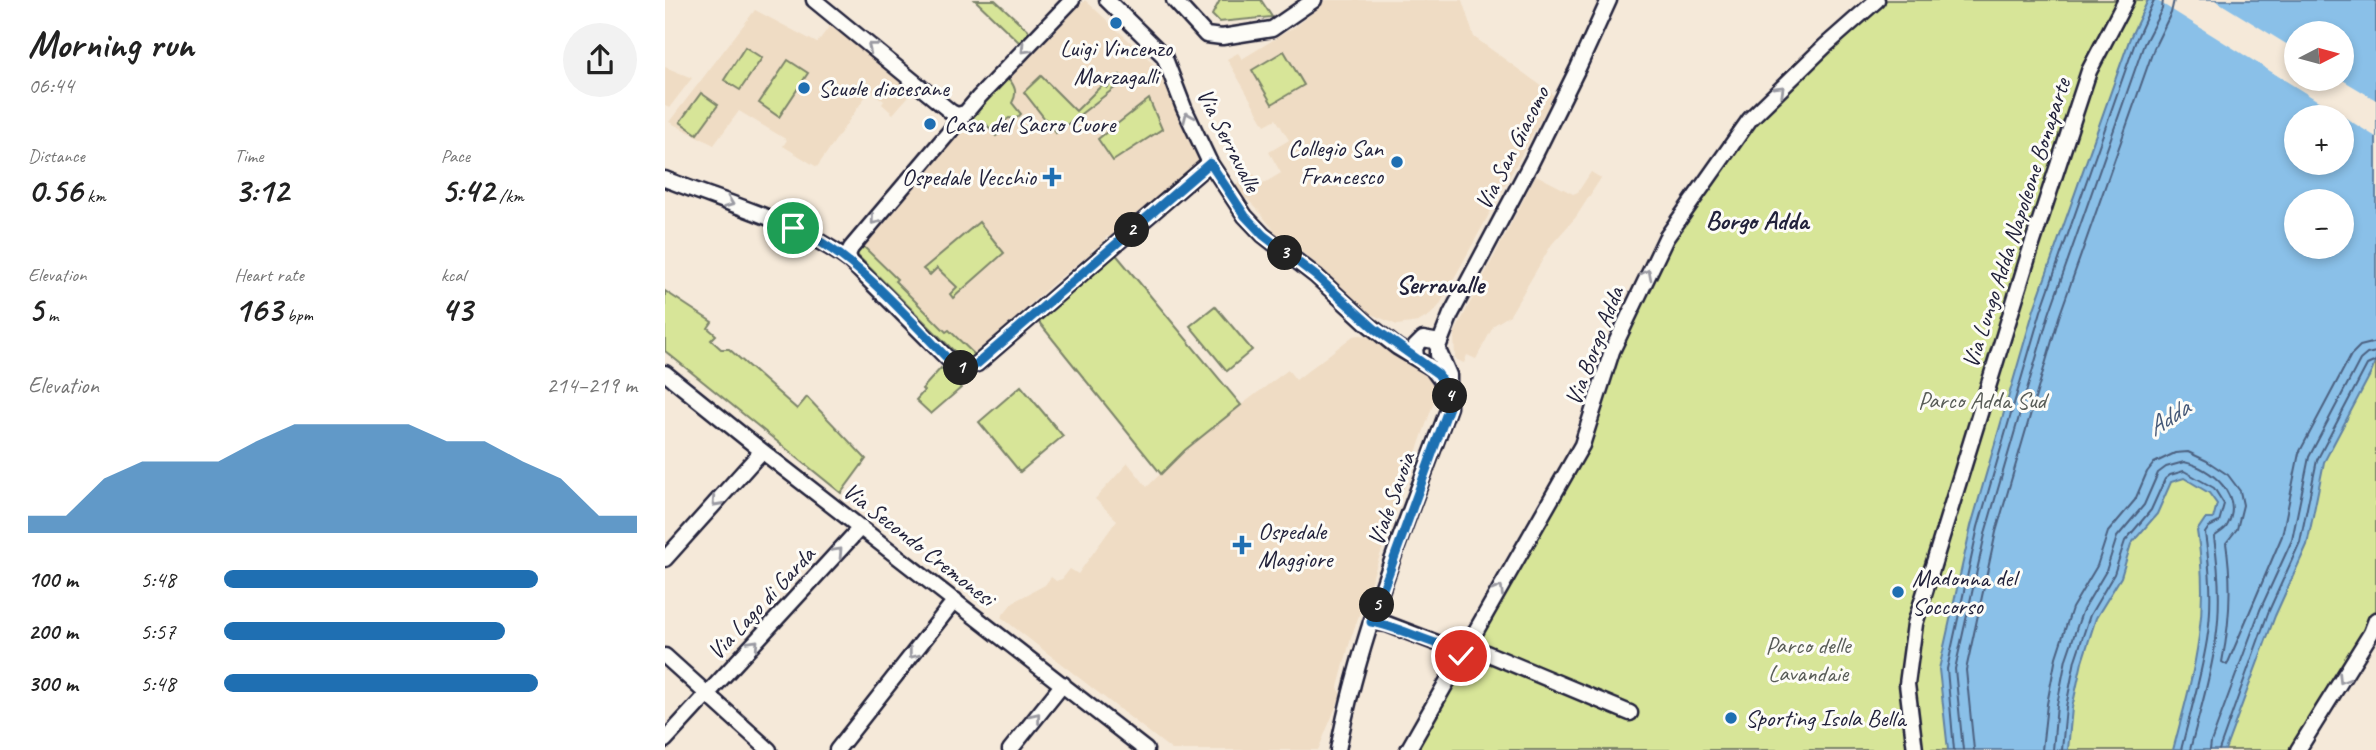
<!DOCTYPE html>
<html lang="en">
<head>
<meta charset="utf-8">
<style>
	body { margin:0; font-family:Caveat,sans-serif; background:#f2f2f2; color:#222; height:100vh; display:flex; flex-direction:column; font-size:26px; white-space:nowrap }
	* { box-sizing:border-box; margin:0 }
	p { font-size:23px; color:#767676 }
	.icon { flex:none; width:38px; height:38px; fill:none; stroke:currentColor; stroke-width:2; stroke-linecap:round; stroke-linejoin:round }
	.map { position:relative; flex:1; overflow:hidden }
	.side { display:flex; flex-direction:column; background:#fff; width:665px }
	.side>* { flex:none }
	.needle { width:46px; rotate:84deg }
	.tools { position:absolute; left:1619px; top:21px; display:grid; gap:14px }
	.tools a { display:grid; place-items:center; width:70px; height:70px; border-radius:50%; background:#fff; box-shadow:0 4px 10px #0003; font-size:35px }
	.pin { position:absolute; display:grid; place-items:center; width:60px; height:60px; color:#fff; margin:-30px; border:4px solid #fff; border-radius:50%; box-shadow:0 2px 7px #0007 }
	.km { position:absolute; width:35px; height:35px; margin:-18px; border-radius:50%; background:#222; color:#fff; font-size:19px; line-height:35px; text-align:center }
	.round { display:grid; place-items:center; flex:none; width:74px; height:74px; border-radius:37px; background:#f2f2f2 }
	.summary { display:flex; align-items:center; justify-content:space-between; height:119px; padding:0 28px }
	h1 { font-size:38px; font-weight:800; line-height:52px }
	.figures { display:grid; grid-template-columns:repeat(3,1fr); gap:10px; height:119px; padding:7px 28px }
	.figures div { display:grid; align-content:center }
	.figures b { font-size:35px; font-weight:800 }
	.figures small { font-size:19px; font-weight:400 }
	.figures p { font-size:19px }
	.chart { height:196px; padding:14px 28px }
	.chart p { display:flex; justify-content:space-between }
	.chart svg { width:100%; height:126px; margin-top:7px; fill:#1f6fb2; opacity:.7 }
	ul { padding:0 28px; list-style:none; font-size:23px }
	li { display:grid; grid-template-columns:112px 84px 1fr; align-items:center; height:52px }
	li i { height:18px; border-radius:9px; background:#1f6fb2 }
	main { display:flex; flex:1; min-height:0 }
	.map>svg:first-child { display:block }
	.built { fill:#efdcc4 }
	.green { fill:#d7e598; stroke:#7c846a; stroke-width:2; fill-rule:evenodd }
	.water { fill:#8ac0e8; stroke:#6081a3; stroke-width:2; fill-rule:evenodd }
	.pier { fill:#f5e9d9 }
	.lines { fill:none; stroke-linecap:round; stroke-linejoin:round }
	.shore { stroke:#4c6180; stroke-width:2 }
	.minor-casing { stroke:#22223b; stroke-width:19 }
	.minor { stroke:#fdfcf7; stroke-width:14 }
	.oneway { stroke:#9a9aa2 }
	.route-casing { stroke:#fff; stroke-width:14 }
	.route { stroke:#1f6fb2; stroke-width:9 }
	.poi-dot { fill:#1f6fb2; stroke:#fdfcf7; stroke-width:2.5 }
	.labels { text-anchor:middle; stroke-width:6; stroke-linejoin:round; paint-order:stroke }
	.poi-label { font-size:24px; fill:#22223b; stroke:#fdfcf7; text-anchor:start }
	.street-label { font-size:24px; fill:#22223b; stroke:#fdfcf7 }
	.park-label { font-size:24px; fill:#585c57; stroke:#fdfcf7 }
	.neighbourhood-label { font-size:26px; font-weight:bold; fill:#22223b; stroke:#fdfcf7 }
	.water-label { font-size:26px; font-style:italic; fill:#465978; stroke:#fdfcf7 }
</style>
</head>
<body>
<main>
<section class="side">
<div class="summary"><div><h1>Morning run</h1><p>06:44</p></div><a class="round"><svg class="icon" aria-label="share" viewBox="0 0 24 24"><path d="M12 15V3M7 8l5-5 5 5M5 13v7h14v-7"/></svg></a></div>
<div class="figures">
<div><p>Distance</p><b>0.56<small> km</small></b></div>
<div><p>Time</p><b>3:12</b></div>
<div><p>Pace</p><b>5:42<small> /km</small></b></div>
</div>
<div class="figures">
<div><p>Elevation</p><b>5<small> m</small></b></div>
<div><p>Heart rate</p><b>163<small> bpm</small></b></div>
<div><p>kcal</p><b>43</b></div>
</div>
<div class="chart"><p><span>Elevation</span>214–219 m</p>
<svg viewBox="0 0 160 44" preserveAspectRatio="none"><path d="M0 44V38L10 38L20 25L30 19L40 19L50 19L60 12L70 6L80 6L90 6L100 6L110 12L120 12L130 19L140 25L150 38L160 38V44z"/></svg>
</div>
<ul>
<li><b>100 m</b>5:48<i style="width:76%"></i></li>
<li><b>200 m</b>5:57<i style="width:68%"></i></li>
<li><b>300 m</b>5:48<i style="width:76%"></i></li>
</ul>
</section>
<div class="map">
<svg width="1711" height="750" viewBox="0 0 1711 750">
	<rect width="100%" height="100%" fill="#f5e9d9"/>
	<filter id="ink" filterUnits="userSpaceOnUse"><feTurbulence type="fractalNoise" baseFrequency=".0143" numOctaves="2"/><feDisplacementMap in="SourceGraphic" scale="14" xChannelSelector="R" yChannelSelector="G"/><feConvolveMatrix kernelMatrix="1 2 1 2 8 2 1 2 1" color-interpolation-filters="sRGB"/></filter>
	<g filter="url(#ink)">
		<!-- built -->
		<path class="built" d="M420 0 486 61 505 87 536 163 444 238 443 236 439 239 440 245 434 250 429 248 426 250 427 252 386 285 306 359 299 360 193 256 192 252 300 124Z
			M661 0H797L809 37 889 95 774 306 765 315 753 322 732 325 706 314 642 256 615 238 592 209 582 199 579 200 571 188V185L589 174 596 185 616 173 604 152 624 140 611 119 600 125 562 59 573 53 577 59 634 24Z
			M90 10 152 43 167 23 250 89 228 114 217 104 219 101 205 90 152 167 118 146 122 140 74 111 49 145 4 122Z
			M0 67 27 78 4 108 0 105Z
			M926 172 936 178 911 217 887 244 845 315 829 325 811 359 802 355 799 363 790 359 789 334 871 175 908 194 913 192Z
			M695 335 707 336 764 376 770 388 771 396 686 638 673 687 676 695 653 750H507L336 617 348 602 380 585 386 577 391 581 397 579 405 569 413 574 452 520 430 499 463 463 482 487 520 450 576 405 623 370 631 380 688 336Z"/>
		<!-- green -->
		<path class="green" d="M310 0H330L366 33 356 44Z
			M555 0H596L607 17 554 22 547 15Z
			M1222 0H1711V610L1704 632 1630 750H748L918 451 950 353 1008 233 1087 123 1161 50ZM1631 33H1676V79H1631ZM1631 117H1676V163H1631ZM1631 201H1676V247H1631Z
			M80 47 97 58 75 90 59 80Z
			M619 51 639 85 607 104 587 70Z
			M123 60 143 73 114 117 94 103Z
			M455 75 460 80 391 133 359 92 376 76 411 111 438 84 442 88Z
			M343 78C350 86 353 93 347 103L356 114 351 119 344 118 336 124 337 131 331 136 322 125 311 127 302 121Z
			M36 93 53 105 32 134 15 122Z
			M484 99 497 129 448 161 433 139Z
			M314 222 339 253 288 298 285 294 292 287 272 268 265 275 258 269Z
			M198 246 232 279 230 281 281 332 284 330 310 355 304 360 296 358 193 256 192 252Z
			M449 252 576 405 520 450 496 474 373 321Z
			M0 291 47 322 43 328 51 335 46 340 56 349H64L132 409 142 397 201 459 176 493 0 351Z
			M550 306 587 350 562 371 525 326Z
			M276 368 296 388 266 414 251 400 259 391 257 389Z
			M356 386 398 436 355 472 314 422Z"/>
		<!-- water -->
		<path class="water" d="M1483 0H1711V359L1707 371 1659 462 1642 545 1610 616 1560 750H1508C1529 671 1546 615 1532 531L1540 519H1548L1552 504 1544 493 1519 478 1506 482 1492 514 1466 544 1456 577 1431 618 1417 662 1407 708 1403 750H1283L1274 669 1306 526 1369 309 1465 38ZM1631 33H1676V79H1631ZM1631 117H1676V163H1631ZM1631 201H1676V247H1631Z"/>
		<!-- pier -->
		<path class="pier" d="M1491 0H1550L1631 50V79H1676L1711 100V137Z"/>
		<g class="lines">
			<!-- shore -->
			<path class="shore" d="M1289 750 1282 669 1313 527 1376 311 1471 40 1489 0
				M1298 750 1290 669 1321 530 1384 314 1479 44 1497 9 1498 0
				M1309 750 1301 670 1331 532 1394 317 1489 48 1506 13 1509 0
				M1377 750 1382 704 1391 657 1407 608 1432 566 1443 532 1470 500 1482 472 1489 463 1510 453 1523 452 1542 461 1563 475 1575 491 1578 505 1572 529 1561 543C1567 582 1565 623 1557 662L1562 665 1617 536 1634 453 1686 355 1695 346 1711 342
				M1388 750 1392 705 1401 659 1417 612 1441 571 1452 537 1479 505 1493 473 1501 467 1519 462C1547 468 1579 496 1562 526 1559 531 1553 533 1549 537 1554 571 1556 605 1551 639 1546 677 1534 714 1525 750
				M1397 750 1401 707 1410 660 1425 615 1449 574 1460 541 1486 510 1500 479 1505 475 1519 471 1549 488 1559 504 1554 522 1544 527 1540 533C1545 569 1548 604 1542 640 1536 677 1525 714 1516 750
				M1545 750 1546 742 1595 610 1627 540 1644 457 1695 360 1702 354 1711 352
				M1554 750 1603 613 1635 542 1652 460 1702 365 1711 361"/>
			<!-- minor casing -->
			<g class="minor-casing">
				<path id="minor" d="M149 0 286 112 292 115 300 113
					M442 0 499 56 519 108 545 163 580 216 598 235 651 276 703 324 732 347 767 368 784 391
					M509 0 541 35 557 37 607 29 649 0
					M0 179C63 204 130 221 185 261L286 362 299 369 312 364 545 163
					M185 261 183 254 186 248 314 97 407 0
					M773 347 786 314 866 163 913 68 944 0
					M751 358 750 347 758 339 769 341 773 347V355
					M0 373 97 451 481 750
					M0 559 97 451
					M706 622 722 624 785 648 814 650 965 713
					M0 656 104 750
					M0 740 196 527
					M172 750 290 600
					M345 750 398 684
					M673 750C695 632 743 519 784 407V375L774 352
					M743 750 917 445 947 351 1001 238 1085 119 1160 46 1212 0
					M1250 750 1242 684 1250 624 1364 254 1424 71 1461 0
					M1633 750 1706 633 1711 620"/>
			</g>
			<!-- minor -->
			<use href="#minor" class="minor"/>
		</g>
		<!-- one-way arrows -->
		<defs><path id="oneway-chevron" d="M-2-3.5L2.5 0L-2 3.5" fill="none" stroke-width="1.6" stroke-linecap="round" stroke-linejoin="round" transform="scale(1.75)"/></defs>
		<g class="oneway">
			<use href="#oneway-chevron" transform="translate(207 47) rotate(-141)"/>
			<use href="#oneway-chevron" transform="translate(360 49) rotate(134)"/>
			<use href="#oneway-chevron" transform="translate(1115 90) rotate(-44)"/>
			<use href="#oneway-chevron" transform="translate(523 117) rotate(-114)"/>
			<use href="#oneway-chevron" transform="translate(64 203) rotate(21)"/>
			<use href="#oneway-chevron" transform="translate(210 220) rotate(130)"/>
			<use href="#oneway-chevron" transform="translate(982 274) rotate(-63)"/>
			<use href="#oneway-chevron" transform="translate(51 502) rotate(132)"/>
			<use href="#oneway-chevron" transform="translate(173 552) rotate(-47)"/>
			<use href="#oneway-chevron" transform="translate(834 590) rotate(-60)"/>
			<use href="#oneway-chevron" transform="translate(89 644) rotate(-47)"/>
			<use href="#oneway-chevron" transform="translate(248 654) rotate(128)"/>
			<use href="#oneway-chevron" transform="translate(1678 679) rotate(122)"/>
			<use href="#oneway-chevron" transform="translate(371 717) rotate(-51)"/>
		</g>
	</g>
	<g class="lines" filter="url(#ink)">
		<!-- route casing -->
		<g class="route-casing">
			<path id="route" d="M128 228C191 254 238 314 286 362 295 369 303 370 312 364L545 163 580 216 598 235 651 276 710 329 773 374 784 391V407L706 622C738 627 767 647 800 649L796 656"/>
		</g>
		<!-- route -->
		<use href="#route" class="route"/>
	</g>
	<!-- markers -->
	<g class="poi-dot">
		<circle cx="451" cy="23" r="7"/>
		<circle cx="139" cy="88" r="7"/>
		<circle cx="265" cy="124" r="7"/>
		<circle cx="732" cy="162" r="7"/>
		<path d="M383.5 166.5h7v7h7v7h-7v7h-7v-7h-7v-7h7z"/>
		<path d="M573.5 534.5h7v7h7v7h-7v7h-7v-7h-7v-7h7z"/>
		<circle cx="1233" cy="592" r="7"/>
		<circle cx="1066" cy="718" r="7"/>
	</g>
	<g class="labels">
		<!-- poi labels -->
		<g class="poi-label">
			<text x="451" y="56" text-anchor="middle">Luigi Vincenzo<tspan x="451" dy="28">Marzagalli</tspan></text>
			<text x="153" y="96">Scuole diocesane</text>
			<text x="279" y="132">Casa del Sacro Cuore</text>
			<text x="718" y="156" text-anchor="end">Collegio San<tspan x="718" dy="28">Francesco</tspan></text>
			<text x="371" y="185" text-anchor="end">Ospedale Vecchio</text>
			<text x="593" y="539">Ospedale<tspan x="593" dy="28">Maggiore</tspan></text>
			<text x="1247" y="586">Madonna del<tspan x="1247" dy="28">Soccorso</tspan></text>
			<text x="1080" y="726">Sporting Isola Bella</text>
		</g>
		<!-- street labels -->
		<g class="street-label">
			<text transform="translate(564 140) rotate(63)" y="8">Via Serravalle</text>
			<text transform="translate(847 148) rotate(-63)" y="8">Via San Giacomo</text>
			<text transform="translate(1351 223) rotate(-72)" y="8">Via Lungo Adda Napoleone Bonaparte</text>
			<text transform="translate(929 346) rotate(-69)" y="8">Via Borgo Adda</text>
			<text transform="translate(726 499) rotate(-70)" y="8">Viale Savoia</text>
			<text transform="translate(254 544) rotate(38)" y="8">Via Secondo Cremonesi</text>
			<text transform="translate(96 603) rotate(-47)" y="8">Via Lago di Garda</text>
		</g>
		<!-- park labels -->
		<g class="park-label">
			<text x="1317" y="408">Parco Adda Sud</text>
			<text x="1143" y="653">Parco delle<tspan x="1143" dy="28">Lavandaie</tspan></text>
		</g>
		<!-- neighbourhood labels -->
		<g class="neighbourhood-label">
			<text x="1092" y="229">Borgo Adda</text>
			<text x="775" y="293">Serravalle</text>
		</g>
		<!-- water labels -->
		<g class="water-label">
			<text transform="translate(1503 417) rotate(-33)" y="9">Adda</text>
		</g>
	</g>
</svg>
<div class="tools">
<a><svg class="needle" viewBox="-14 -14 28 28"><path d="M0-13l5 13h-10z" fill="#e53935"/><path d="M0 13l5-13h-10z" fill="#767676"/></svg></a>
<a>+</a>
<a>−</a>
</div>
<div class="pin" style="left:128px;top:228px;background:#1e9e55"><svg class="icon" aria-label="arrive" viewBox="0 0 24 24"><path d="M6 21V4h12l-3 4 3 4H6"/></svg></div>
<div class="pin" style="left:796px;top:656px;background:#d93025"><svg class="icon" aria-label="check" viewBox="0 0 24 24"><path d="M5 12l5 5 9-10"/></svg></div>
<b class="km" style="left:296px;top:368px">1</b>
<b class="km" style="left:467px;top:230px">2</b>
<b class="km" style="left:620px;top:253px">3</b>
<b class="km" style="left:785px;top:396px">4</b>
<b class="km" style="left:712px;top:605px">5</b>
</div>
</main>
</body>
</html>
